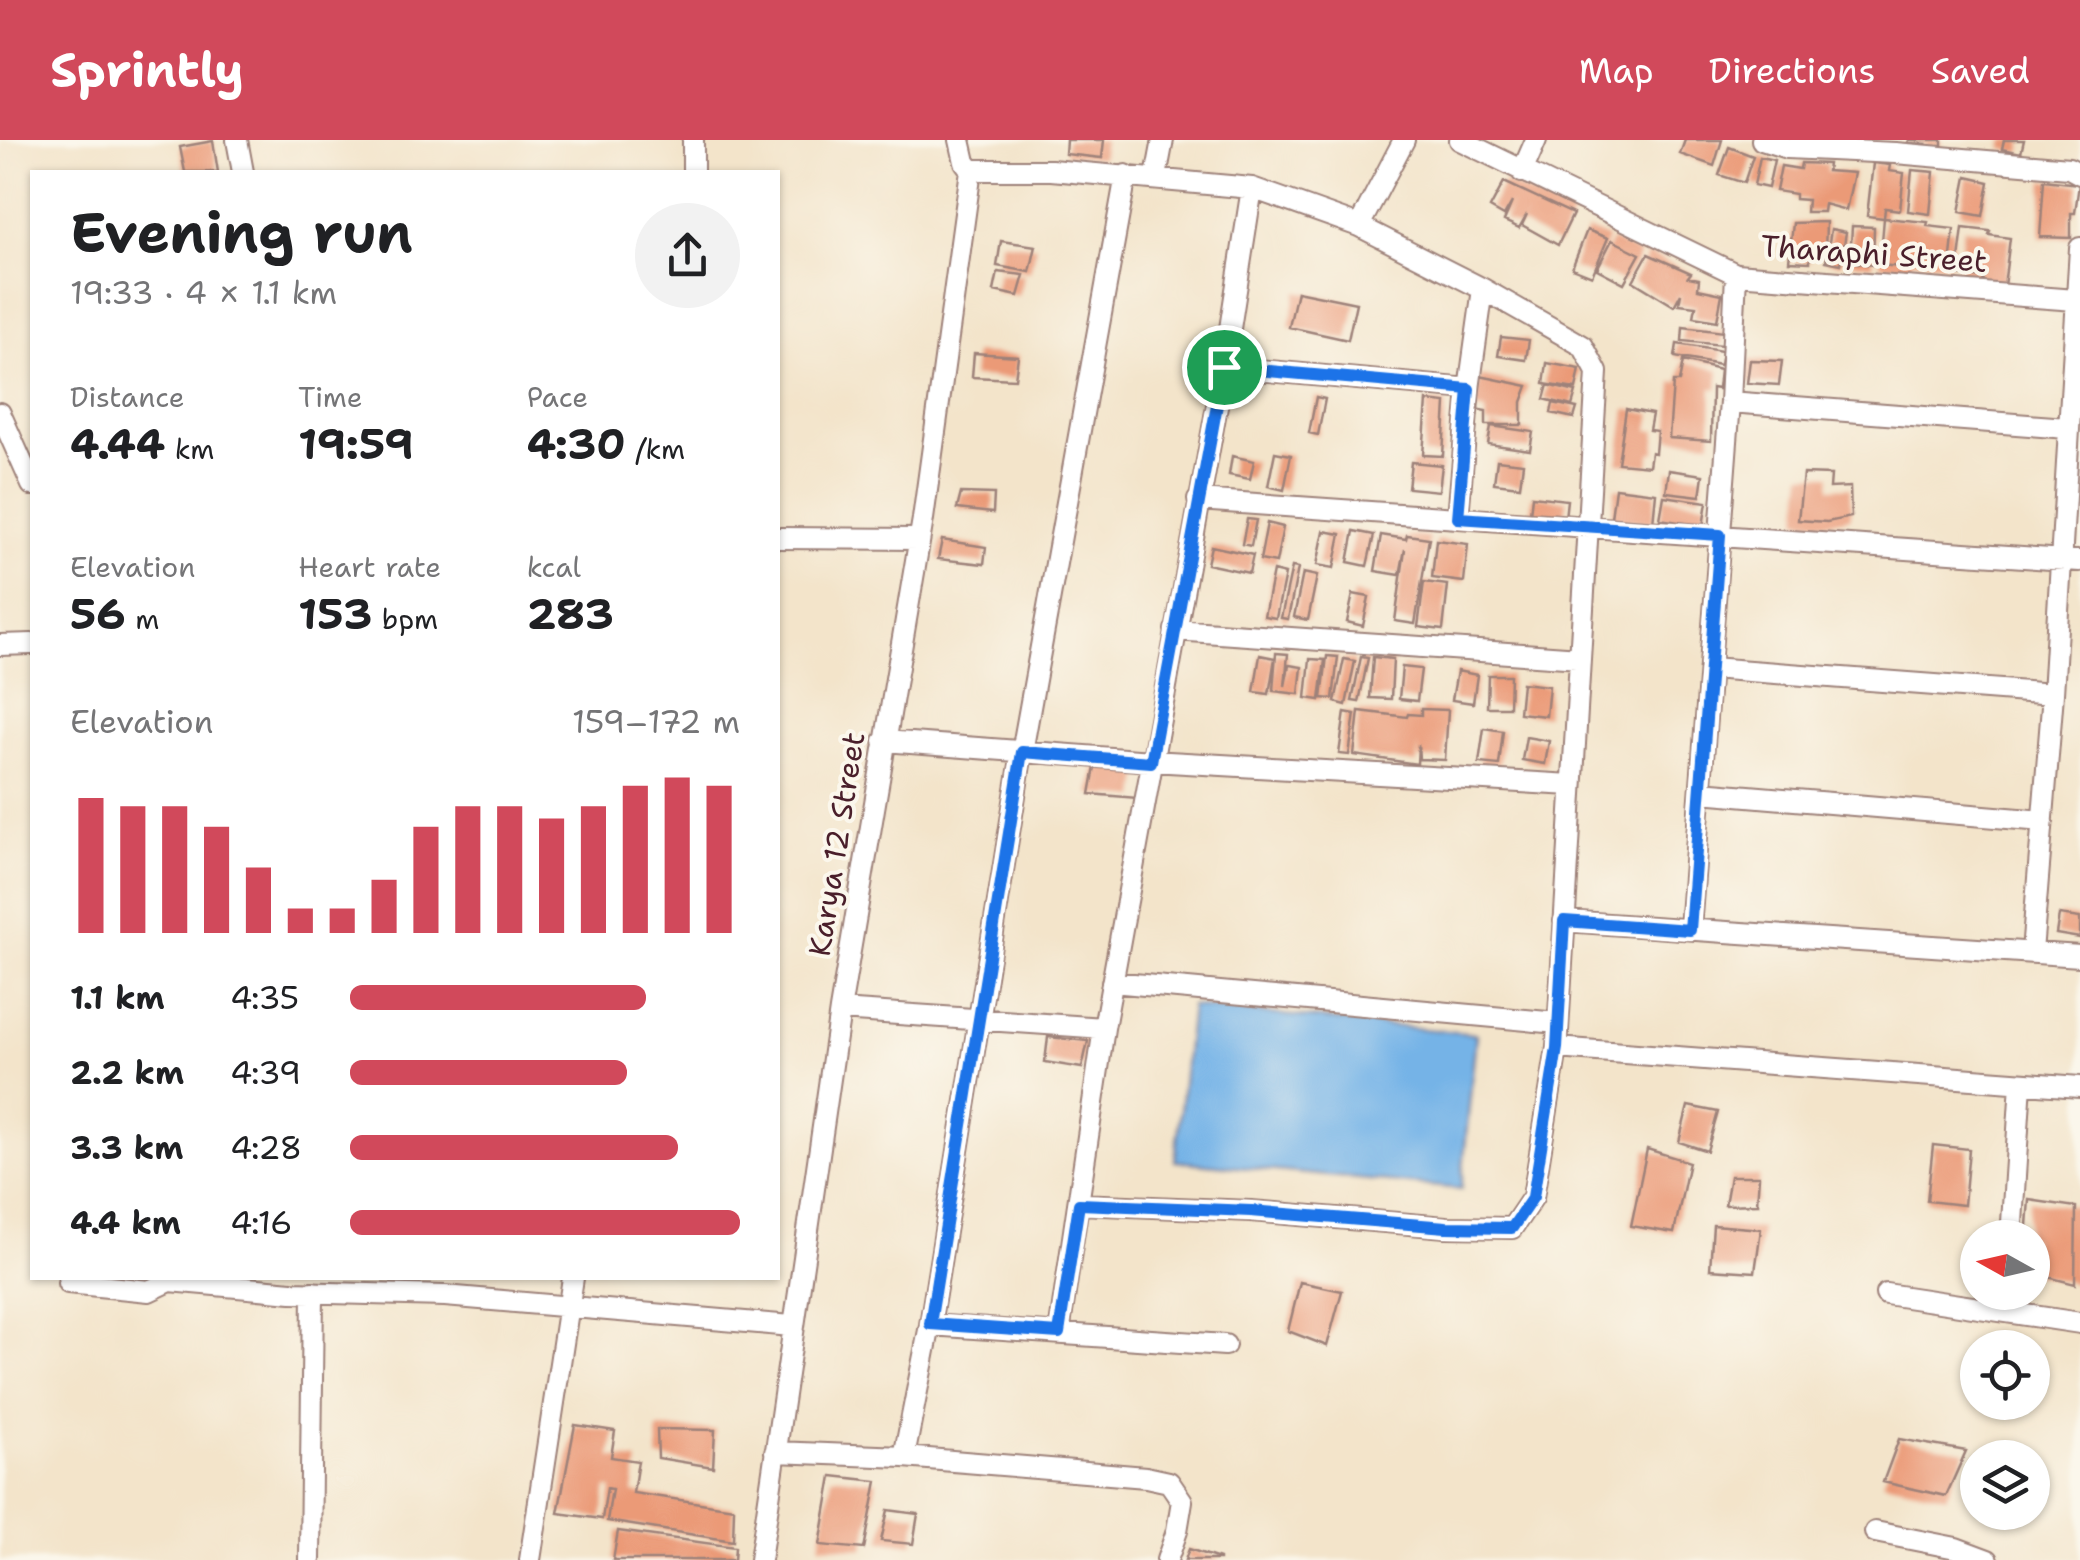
<!DOCTYPE html>
<html lang="en">
<head>
<meta charset="utf-8">
<style>
	body { margin:0; font-family:"Shantell Sans",sans-serif; background:#f2f2f2; color:#202124; height:100vh; display:flex; flex-direction:column; font-size:38px; white-space:nowrap }
	* { box-sizing:border-box; margin:0 }
	p { font-size:32px; color:#757577 }
	.icon { flex:none; width:55px; height:55px; fill:none; stroke:currentColor; stroke-width:2; stroke-linecap:round; stroke-linejoin:round }
	.map { position:relative; flex:1; overflow:hidden }
	.sheet { position:absolute; left:30px; top:30px; width:750px; height:1110px; display:flex; flex-direction:column; background:#fff; border-radius:0px; box-shadow:0 2px 8px #0004 }
	.sheet>* { flex:none }
	.needle { width:65px; rotate:278deg }
	.tools { position:absolute; left:1960px; top:1080px; display:grid; gap:20px }
	.tools a { display:grid; place-items:center; width:90px; height:90px; border-radius:50%; background:#fff; box-shadow:0 2px 8px #0004; font-size:50px }
	.pin { position:absolute; display:grid; place-items:center; width:85px; height:85px; color:#fff; margin:-42px; border:5px solid #fff; border-radius:50%; box-shadow:0 2px 10px #0007 }
	.round { display:grid; place-items:center; flex:none; width:105px; height:105px; border-radius:52px; background:#f2f2f2 }
	.overview { display:flex; align-items:center; justify-content:space-between; height:170px; padding:0 40px }
	h1 { font-size:55px; font-weight:700; line-height:75px }
	.metrics { display:grid; grid-template-columns:repeat(3,1fr); gap:15px; height:170px; padding:10px 40px }
	.metrics div { display:grid; align-content:center }
	.metrics b { font-size:42px; font-weight:700 }
	.metrics small { font-size:28px; font-weight:400 }
	.metrics p { font-size:28px }
	.chart { height:280px; padding:20px 40px }
	.chart p { display:flex; justify-content:space-between }
	.chart svg { width:100%; height:180px; margin-top:10px; stroke:#d1495b; stroke-width:6 }
	ul { padding:0 40px; list-style:none; font-size:32px }
	li { display:grid; grid-template-columns:160px 120px 1fr; align-items:center; height:75px }
	li i { height:25px; border-radius:12px; background:#d1495b }
	header { display:flex; align-items:center; gap:60px; box-sizing:border-box; height:140px; padding:0 50px; background:#d1495b; color:#fff }
	header strong { font-size:48px }
	nav { display:flex; gap:55px; margin-inline-start:auto; font-size:35px }
	.map>svg:first-child { display:block }
	.water { fill:#74b3e7; stroke:#5f6989; stroke-width:2.5 }
	.building { fill:#eb9a77 }
	.lines { fill:none; stroke-linecap:round; stroke-linejoin:round }
	.street-casing { stroke:#9e827a; stroke-width:24 }
	.street { stroke:#fff; stroke-width:20 }
	.route-casing { stroke:#fff; stroke-width:20 }
	.route { stroke:#1a73e8; stroke-width:12 }
	.labels { text-anchor:middle; stroke-width:8; stroke-linejoin:round; paint-order:stroke }
	.street-label { font-size:30px; fill:#4a1f2b; stroke:#fbf7ec }
</style>
</head>
<body>
<header>
<strong>Sprintly</strong>
<nav><a>Map</a><a>Directions</a><a>Saved</a></nav>
</header>
<div class="map">
<svg width="2080" height="1420" viewBox="0 0 2080 1420">
	<rect width="100%" height="100%" fill="#fbf7ec"/>
	<filter id="ink" filterUnits="userSpaceOnUse"><feTurbulence type="fractalNoise" baseFrequency=".01" numOctaves="2"/><feDisplacementMap in="SourceGraphic" scale="20" xChannelSelector="R" yChannelSelector="G"/><feConvolveMatrix kernelMatrix="1 2 1 2 8 2 1 2 1" color-interpolation-filters="sRGB"/></filter>
	<filter id="wash" filterUnits="userSpaceOnUse"><feTurbulence type="fractalNoise" baseFrequency=".0048" numOctaves="4" result="noise"/><feDisplacementMap in="SourceGraphic" scale="40" xChannelSelector="R" yChannelSelector="G"/><feGaussianBlur stdDeviation="2.25" result="paint"/><feColorMatrix in="noise" values="0 0 0 0 0 0 0 0 0 0 0 0 0 0 0 0 0 1.4 0 .05"/><feComposite in="paint" operator="in"/></filter>
	<g filter="url(#wash)">
		<rect width="100%" height="100%" fill="#f3e4ca"/>
		<!-- water -->
		<path class="water" d="M1191 866 1476 894 1461 1049 1175 1021Z"/>
		<g id="blocks">
			<!-- building -->
			<path class="building" d="M1066 0H1104L1102 18 1065 14Z
				M1685 0H1722L1714 26 1680 14Z
				M1909 0H1942V6L1925 7 1926 4 1908 3Z
				M2004 0H2024L2021 13 2002 9Z
				M213 1 218 32H185L180 7Z
				M1729 7 1753 16 1744 43 1719 35Z
				M1760 17 1774 20 1768 48 1754 45Z
				M1801 23 1828 24 1827 31 1854 33 1846 70 1824 64 1823 72H1806L1807 60 1795 59V54L1776 51 1781 26 1800 29Z
				M1873 23 1890 25 1889 31 1904 33 1900 70 1885 68 1884 78 1867 76Z
				M1912 30 1934 32 1930 74 1908 71Z
				M1967 37 1989 42 1983 76 1960 72Z
				M2044 40 2079 44 2075 73H2071V98L2040 97Z
				M1504 42 1573 74 1558 105 1522 85 1527 74 1519 88 1504 81 1512 62 1504 76 1490 68Z
				M1884 78 1928 82 1927 86 1954 89 1950 125 1912 120V128L1880 125Z
				M1826 82 1825 115H1810V122L1789 121 1793 83Z
				M1852 86 1874 87 1873 125 1850 122Z
				M1963 88 1990 91 1989 95 2010 98 2004 146 1983 143 1984 138 1957 135Z
				M1831 89 1846 92 1841 124 1826 121Z
				M1587 90 1608 98 1592 136 1572 128Z
				M1612 100 1640 114 1624 143 1597 129Z
				M1001 101 1036 106 1030 132 997 126Z
				M1648 114 1691 133 1688 137 1699 139 1698 149 1722 154 1717 181 1694 177 1696 166 1679 164 1681 153 1674 166 1633 141Z
				M998 132 1024 135 1018 156 994 151Z
				M1297 151 1356 163 1348 200 1289 187Z
				M1683 187 1724 192 1722 205 1682 201Z
				M1501 197 1529 200 1526 220 1498 216Z
				M1677 204 1722 211 1720 225 1675 217Z
				M974 213 1018 216 1015 239 972 237Z
				M1750 220 1782 221 1779 245 1747 243Z
				M1683 221 1720 230 1718 249 1712 248 1711 301 1669 298 1673 242H1679Z
				M1547 223 1580 229 1576 249 1544 244Z
				M1480 236 1528 246 1522 262V285H1486V271L1475 269Z
				M1548 245 1576 252 1572 266 1544 259Z
				M1316 257 1325 259 1318 295 1309 293Z
				M1427 261 1446 263 1443 316 1423 315Z
				M1553 263 1577 268 1574 278 1551 273Z
				M1626 269 1652 274 1649 290 1657 291 1655 313 1651 312 1649 326 1618 323Z
				M1491 286 1533 292 1530 310 1488 304Z
				M1275 312 1291 315 1284 350 1268 346Z
				M1232 316 1254 321 1250 339 1229 335Z
				M1497 320 1523 323 1520 346 1494 343Z
				M1411 322 1442 325 1439 351 1408 348Z
				M1669 330 1703 335 1700 356 1666 352Z
				M1803 334 1831 335 1830 348 1850 347 1851 377 1827 382 1798 380Z
				M1615 348 1656 353 1653 383 1611 378Z
				M961 353 994 354 993 373 957 369Z
				M1532 356 1567 360 1565 378 1530 374Z
				M1664 356 1707 362 1703 386 1660 379Z
				M1247 379 1256 380 1251 406 1242 404Z
				M1267 383 1283 387 1276 423 1260 420Z
				M1324 391 1341 394 1334 428 1317 425Z
				M1354 391 1374 395 1367 426 1348 422Z
				M1381 395 1406 399 1407 395 1429 398 1415 484 1395 481 1405 409 1400 435 1375 431Z
				M942 400 986 407 984 424 938 419Z
				M1436 400 1468 404 1464 442 1432 438Z
				M1211 406 1253 415 1249 433 1207 424Z
				M1292 427 1298 428 1288 479 1281 478Z
				M1273 431 1285 434 1276 478 1264 476Z
				M1303 433 1317 436 1308 480 1294 477Z
				M1424 442 1448 445 1443 490 1418 487Z
				M1353 454 1369 457 1363 486 1347 482Z
				M1276 513 1288 514 1285 546 1289 525 1302 527 1299 554 1273 551Z
				M1260 515 1275 518 1269 554 1254 552Z
				M1327 516 1338 517 1333 559 1322 558Z
				M1361 517 1368 518 1359 562 1352 561Z
				M1373 517 1393 519 1391 559 1370 558Z
				M1310 519 1325 520 1320 560 1306 558Z
				M1344 519 1355 521 1346 565 1335 562Z
				M1402 527 1421 529 1417 561 1399 559Z
				M1457 531 1477 535 1473 563 1452 560Z
				M1488 535H1510L1509 567H1487Z
				M1522 543 1549 546 1546 576 1519 573Z
				M1421 569 1448 570 1445 620 1419 619 1418 604 1417 624 1354 615 1359 571 1407 577 1408 574 1421 575Z
				M1345 572 1355 574 1349 615 1339 614Z
				M1484 588 1503 591 1499 625 1479 623Z
				M1526 597 1549 601 1545 624 1522 620Z
				M1095 627 1141 628 1137 658 1090 654Z
				M2059 775 2080 778V798L2056 794Z
				M1048 897 1088 901 1082 928 1045 922Z
				M1688 966 1718 972 1707 1011 1679 1002Z
				M1933 1005 1969 1009 1964 1065 1927 1061Z
				M1647 1009 1689 1022 1674 1093 1631 1086Z
				M1730 1036H1759L1757 1064 1725 1065Z
				M2029 1060 2076 1067 2075 1144 2032 1133V1098H2026Z
				M1713 1085 1761 1089 1755 1132 1710 1129Z
				M1300 1142 1342 1151 1327 1206 1288 1191Z
				M575 1285 615 1291 611 1317 638 1321 633 1353 734 1368 733 1401 607 1381 612 1349 607 1348 602 1379 558 1373Z
				M657 1289 715 1290 713 1327 658 1318Z
				M1899 1299 1966 1311 1946 1356 1883 1342Z
				M832 1336 877 1341 864 1409 820 1405Z
				M888 1370 918 1374 913 1404 881 1401Z
				M618 1391 735 1407 734 1420H613Z
				M1189 1409 1219 1419V1420H1185Z"/>
		</g>
	</g>
	<g filter="url(#ink)">
		<use href="#blocks" fill-opacity="0" stroke="#9e827a" stroke-width="2.5"/>
		<g class="lines">
			<!-- street casing -->
			<g class="street-casing">
				<path id="street" d="M237 0 243 32
					M1460 0 1736 134 2075 160
					M1762 0 1787 8 1895 13 2069 28 2080 34
					M971 30H1051L1252 48 1359 86 1483 149 1583 206 1597 232 1557 908 1533 1057 1512 1088 1446 1087 1251 1071 1079 1064
					M693 32V0
					M1522 32 1536 0
					M1156 37 1163 0
					M1359 86 1404 0
					M1224 227 1469 249
					M1730 262 2067 288
					M0 273 32 345
					M1198 360 2080 421
					M1458 377 1469 249 1483 149
					M778 398 919 399
					M1175 490 1580 518
					M0 505 32 504
					M1710 528 2053 554
					M884 601 1151 621 1572 645
					M1701 652 2043 681
					M1564 781 2080 816
					M1690 789 1730 262 1736 134
					M2032 812 2053 554 2080 108
					M1112 842 1558 883
					M840 870 1104 888
					M1557 908 2080 947
					M2011 1098 2021 943
					M68 1143 149 1151 170 1141 292 1152 445 1156 792 1186
					M1886 1154 2080 1183
					M930 1185 1225 1205
					M1059 1193 1104 888 1224 227 1252 48
					M775 1312 904 1317 1146 1337 1169 1342 1182 1361 1177 1391 1167 1420
					M904 1317 930 1185 1022 612 1126 35
					M1875 1392 1956 1408 1988 1420
					M310 1420 313 1152
					M530 1420 573 1138
					M760 1420 840 870 923 379 971 30 965 22 960 0"/>
			</g>
			<!-- street -->
			<use href="#street" class="street"/>
		</g>
	</g>
	<g class="lines" filter="url(#ink)">
		<!-- route casing -->
		<g class="route-casing">
			<path id="route" d="M1224 227 1469 249 1458 378 1720 395 1690 790 1564 781 1557 908 1533 1057 1512 1088 1446 1087 1251 1071 1079 1064 1059 1193 930 1184 1022 612 1151 622Z"/>
		</g>
		<!-- route -->
		<use href="#route" class="route"/>
	</g>
	<g class="labels">
		<!-- street labels -->
		<g class="street-label">
			<text transform="translate(1874 114) rotate(4)" y="10">Tharaphi Street</text>
			<text transform="translate(837 704) rotate(-81)" y="10">Karya 12 Street</text>
		</g>
	</g>
</svg>
<div class="tools">
<a><svg class="needle" viewBox="-14 -14 28 28"><path d="M0-13l5 13h-10z" fill="#e53935"/><path d="M0 13l5-13h-10z" fill="#757577"/></svg></a>
<a><svg class="icon" aria-label="locate" viewBox="0 0 24 24"><circle cx="12" cy="12" r="6"/><path d="M12 2v4M12 18v4M2 12h4M18 12h4"/></svg></a>
<a><svg class="icon" aria-label="layers" viewBox="0 0 24 24"><path d="M12 4l9 5-9 5-9-5zM3 14l9 5 9-5"/></svg></a>
</div>
<div class="pin" style="left:1224px;top:227px;background:#1e9e55"><svg class="icon" aria-label="arrive" viewBox="0 0 24 24"><path d="M6 21V4h12l-3 4 3 4H6"/></svg></div>
<section class="sheet">
<div class="overview"><div><h1>Evening run</h1><p>19:33 · 4 × 1.1 km</p></div><a class="round"><svg class="icon" aria-label="share" viewBox="0 0 24 24"><path d="M12 15V3M7 8l5-5 5 5M5 13v7h14v-7"/></svg></a></div>
<div class="metrics">
<div><p>Distance</p><b>4.44<small> km</small></b></div>
<div><p>Time</p><b>19:59</b></div>
<div><p>Pace</p><b>4:30<small> /km</small></b></div>
</div>
<div class="metrics">
<div><p>Elevation</p><b>56<small> m</small></b></div>
<div><p>Heart rate</p><b>153<small> bpm</small></b></div>
<div><p>kcal</p><b>283</b></div>
</div>
<div class="chart"><p><span>Elevation</span>159–172 m</p>
<svg viewBox="0 0 160 44" preserveAspectRatio="none"><path d="M5 44V11M15 44V13M25 44V13M35 44V18M45 44V28M55 44V38M65 44V38M75 44V31M85 44V18M95 44V13M105 44V13M115 44V16M125 44V13M135 44V8M145 44V6M155 44V8"/></svg>
</div>
<ul>
<li><b>1.1 km</b>4:35<i style="width:76%"></i></li>
<li><b>2.2 km</b>4:39<i style="width:71%"></i></li>
<li><b>3.3 km</b>4:28<i style="width:84%"></i></li>
<li><b>4.4 km</b>4:16<i style="width:100%"></i></li>
</ul>
</section>
</div>
</body>
</html>
